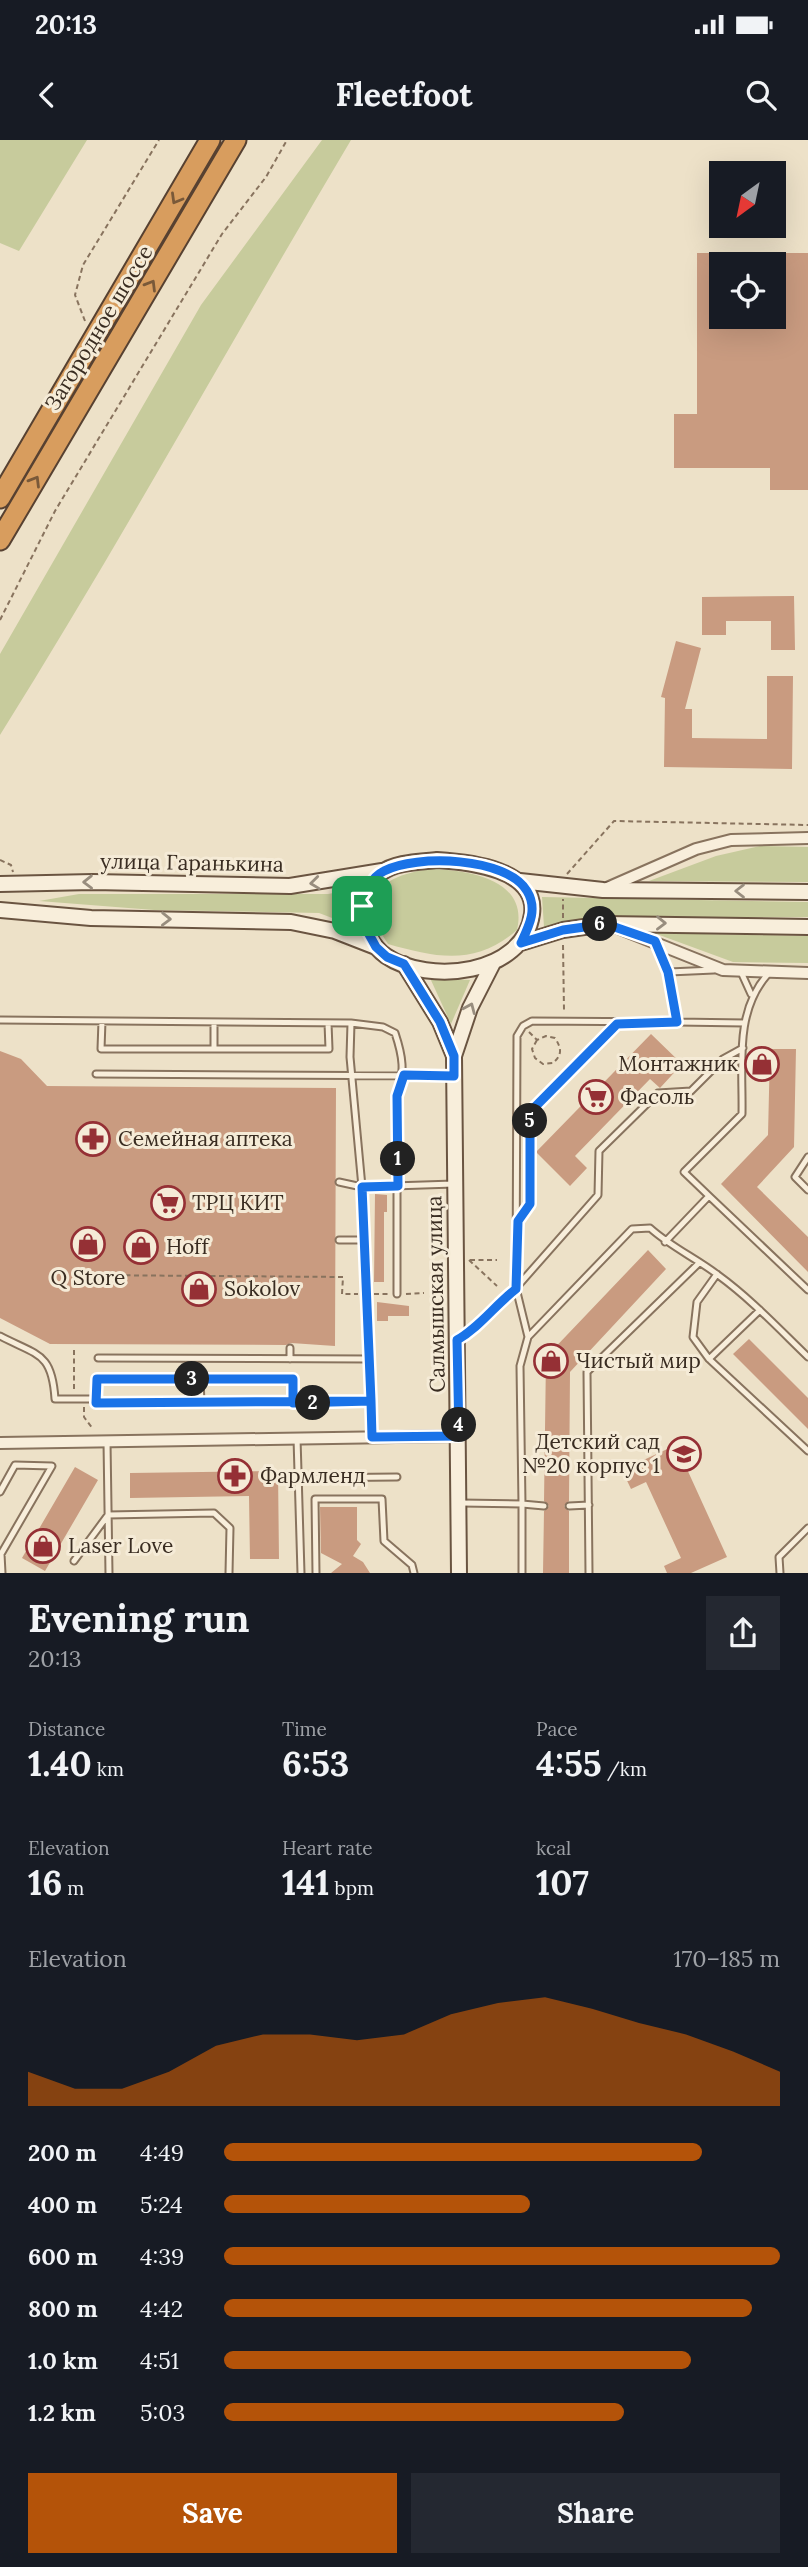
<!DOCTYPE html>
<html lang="en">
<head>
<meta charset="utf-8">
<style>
	body { margin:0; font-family:Lora,serif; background:#242831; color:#f1f3f6; height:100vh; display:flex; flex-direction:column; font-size:26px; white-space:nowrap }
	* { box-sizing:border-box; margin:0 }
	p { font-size:23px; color:#9ea1a6 }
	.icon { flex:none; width:38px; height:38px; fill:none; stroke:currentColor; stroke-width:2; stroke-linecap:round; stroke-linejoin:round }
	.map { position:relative; height:1433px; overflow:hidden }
	.sheet { display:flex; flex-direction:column; background:#171b24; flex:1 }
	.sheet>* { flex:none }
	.needle { width:46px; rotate:213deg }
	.controls { position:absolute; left:709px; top:21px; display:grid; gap:14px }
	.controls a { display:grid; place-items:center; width:77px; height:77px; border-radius:0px; background:#171b24; box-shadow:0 7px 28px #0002; font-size:35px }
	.pin { position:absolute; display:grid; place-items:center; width:60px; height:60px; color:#fff; margin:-30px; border-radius:14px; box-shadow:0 4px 10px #0006 }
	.km { position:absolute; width:35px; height:35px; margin:-18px; border-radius:50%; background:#222; color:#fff; font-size:19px; line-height:35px; text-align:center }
	.round { display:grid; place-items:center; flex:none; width:74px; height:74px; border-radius:0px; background:#242831 }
	.summary { display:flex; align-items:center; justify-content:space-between; height:119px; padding:0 28px }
	h1 { font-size:38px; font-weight:700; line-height:52px }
	.metrics { display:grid; grid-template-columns:repeat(3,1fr); gap:10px; height:119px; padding:7px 28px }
	.metrics div { display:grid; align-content:center }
	.metrics b { font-size:35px; font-weight:700 }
	.metrics small { font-size:19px; font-weight:400 }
	.metrics p { font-size:19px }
	.chart { height:196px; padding:14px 28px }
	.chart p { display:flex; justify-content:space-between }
	.chart svg { width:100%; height:126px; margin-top:7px; fill:#b45309; opacity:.7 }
	.cta { display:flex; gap:14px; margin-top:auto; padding:14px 28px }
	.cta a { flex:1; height:80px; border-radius:0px; background:#b45309; color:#fff; font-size:28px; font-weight:700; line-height:80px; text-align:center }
	.cta a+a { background:#242831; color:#f1f3f6 }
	ul { padding:0 28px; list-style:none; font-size:23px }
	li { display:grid; grid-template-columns:112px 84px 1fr; align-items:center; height:52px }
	li i { height:18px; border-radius:9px; background:#b45309 }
	.status { display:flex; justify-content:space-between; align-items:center; height:49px; padding:0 35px; background:#171b24; direction:ltr }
	.status svg { height:19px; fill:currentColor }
	header { display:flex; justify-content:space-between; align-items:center; height:91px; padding:0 28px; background:#171b24; font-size:32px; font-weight:700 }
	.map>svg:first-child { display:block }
	.green { fill:#c7cb9c }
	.building { fill:#c99b80; fill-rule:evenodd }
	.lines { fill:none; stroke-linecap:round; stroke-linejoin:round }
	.lane-casing { stroke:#88735e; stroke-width:9 }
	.street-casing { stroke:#88735e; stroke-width:14 }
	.secondary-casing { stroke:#6a5441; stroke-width:18 }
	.highway-casing { stroke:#574131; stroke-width:23 }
	.path { stroke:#88735e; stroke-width:2; stroke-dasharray:5 3.5; stroke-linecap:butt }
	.lane { stroke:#f8eedb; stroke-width:5 }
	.street { stroke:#f8eedb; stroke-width:10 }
	.secondary { stroke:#f8eedb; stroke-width:14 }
	.highway { stroke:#d89d5e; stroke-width:19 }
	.oneway { stroke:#795939 }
	.oneway2 { stroke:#988d7e }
	.route-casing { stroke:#fff; stroke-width:14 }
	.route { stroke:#1a73e8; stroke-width:9 }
	.labels { text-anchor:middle; stroke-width:6; stroke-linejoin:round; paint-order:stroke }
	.street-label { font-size:21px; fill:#392c21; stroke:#f5ebd7 }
	.poi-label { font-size:21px; fill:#392c21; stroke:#f5ebd7; text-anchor:start }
</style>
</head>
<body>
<div class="status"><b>20:13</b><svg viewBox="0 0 49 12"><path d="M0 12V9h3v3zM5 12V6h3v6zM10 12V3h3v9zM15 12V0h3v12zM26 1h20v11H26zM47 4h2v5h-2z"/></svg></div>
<header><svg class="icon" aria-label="back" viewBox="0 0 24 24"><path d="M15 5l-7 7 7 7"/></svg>Fleetfoot<svg class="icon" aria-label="search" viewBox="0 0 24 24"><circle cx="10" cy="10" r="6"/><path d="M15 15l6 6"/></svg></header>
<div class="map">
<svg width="808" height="1433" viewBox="0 0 808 1433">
	<rect width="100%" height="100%" fill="#ede1c8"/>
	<!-- green -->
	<path class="green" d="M0 0H87L19 111 0 103Z
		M322 0H351C233 198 122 400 0 595V514L201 165Z
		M760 706 808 707V742L649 741 716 716Z
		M430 729C468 730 529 739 517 790 476 826 437 818 388 804 356 757 380 736 430 729Z
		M355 749 349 776 353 786 319 773 154 770 39 761 79 754H328Z
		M542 757 808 762V777L584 778 544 787Z
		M654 793 808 796V823L733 822Z
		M430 838 470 840 451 884Z"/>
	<!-- building -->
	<path class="building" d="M697 113H808V350H770V328H674V274H697ZM721 124H774V177H721Z
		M794 456 795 510H771V481H726V495H702V457Z
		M676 501 701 508 685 569H692V598L767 599V536H793L792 629 664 627 665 558 661 557Z
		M651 894 682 924 660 948 650 939 575 1016 587 1028 570 1046 536 1012Z
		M770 909H796L794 1007 757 1047 808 1097V1132L721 1044 768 995Z
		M0 911 21 919 47 946 336 948 335 1206 291 1203 286 1205 50 1204 0 1178Z
		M375 1054 387 1055V1072H384V1142H374Z
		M648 1110 666 1129 570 1232 569 1361 564 1366 569 1371V1433H543L544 1371 549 1366 544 1361 546 1217Z
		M377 1162 409 1166V1176H388V1181H377Z
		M749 1199 808 1258V1289L733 1214Z
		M676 1305 727 1417 691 1433H667L664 1426 681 1418 646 1342 631 1349 622 1330Z
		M75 1327 98 1340 45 1431 22 1418Z
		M278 1331 279 1419H250L249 1356 130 1358V1333Z
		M320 1367H357V1400L361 1404 353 1416 363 1422 370 1433H331L342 1424 321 1413Z"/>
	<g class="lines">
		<!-- lane casing -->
		<g class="lane-casing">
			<path id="lane" d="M669 832 714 830
				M741 832 751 854
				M0 880 351 883 350 917 362 1047 372 1297
				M102 881 101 909H329L328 883
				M677 882 745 883
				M214 883V907
				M351 883 383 887 395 893C403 917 405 931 397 956V1154
				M96 934 454 936
				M808 1017 795 1037 808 1050
				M339 1042 362 1047 454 1044
				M709 1056 684 1032 742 974C743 926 734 872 768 834
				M519 1080 530 1064V972L617 884
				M339 1100H364
				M665 1102 709 1056 808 1150
				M717 1134 697 1162 693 1197 709 1219 808 1311
				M0 1196C38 1216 52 1212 55 1259H96
				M528 1197 516 1148 517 896 523 886 532 881 677 882 669 832 656 803
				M460 1199 474 1190 497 1163 516 1148 598 1055 599 1011 658 953 691 951 723 919 743 908
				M290 1208V1219
				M98 1218 369 1219
				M709 1219 760 1170
				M200 1239 201 1263
				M293 1263V1239H97L96 1263 371 1261
				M297 1298 301 1433
				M107 1302 109 1433
				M298 1338 397 1337
				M0 1352 15 1325 52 1326 1 1414 2 1433
				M461 1363 522 1364V1433
				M544 1366 522 1364 520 1226 528 1197 632 1089 650 1088C671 1107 696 1118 718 1135 751 1159 779 1189 808 1217
				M569 1366 589 1365
				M74 1421 108 1375 214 1373 230 1388 229 1433
				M316 1433 315 1359H382L384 1401 412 1425 414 1433
				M589 1433 587 1232 699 1123
				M780 1433 779 1417 808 1388"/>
		</g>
		<!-- street casing -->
		<g class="street-casing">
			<path id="street" d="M607 748 696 709 731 700 808 698
				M618 788 723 830 808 833
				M0 1303 459 1296"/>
		</g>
		<!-- secondary casing -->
		<g class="secondary-casing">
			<path id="secondary" d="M437 720C469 722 538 729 532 774 524 835 428 845 386 816 359 797 355 754 381 733 395 722 420 722 437 720Z
				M520 741 603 750 808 752
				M0 744 93 742 290 746 382 731
				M0 770 91 778 291 782 335 791 376 807
				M521 803 563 790 605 784 808 787
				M404 824 440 882 454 916
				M459 1433 454 916 470 868 493 823"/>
		</g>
		<!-- highway casing -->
		<g class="highway-casing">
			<path id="highway" d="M0 358 210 0
				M0 400 236 0"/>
		</g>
		<!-- path -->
		<path class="path" d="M85 181 75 155 83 125 159 0
			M0 480 55 371 222 94 266 37 287 0
			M0 720 11 725 13 732
			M567 734 614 681 808 685
			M563 778V759
			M563 805 564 870
			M529 892 537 900 546 896 555 898C562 909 562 915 553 923L543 924 535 918 532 909 537 900
			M469 1120 497 1146
			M470 1120H497
			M83 1135 343 1137 342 1154H358
			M374 1154H390
			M406 1154 424 1153
			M74 1210V1251
			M84 1267V1277L93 1289"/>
		<!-- lane -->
		<use href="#lane" class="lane"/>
		<!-- street -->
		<use href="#street" class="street"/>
		<!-- secondary -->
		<use href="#secondary" class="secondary"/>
		<!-- highway -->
		<use href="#highway" class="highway"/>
	</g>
	<!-- one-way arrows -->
	<defs><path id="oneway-chevron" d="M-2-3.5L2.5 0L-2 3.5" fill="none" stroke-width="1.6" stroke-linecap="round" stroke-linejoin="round" transform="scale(1.75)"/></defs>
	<g class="oneway">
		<use href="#oneway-chevron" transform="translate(176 59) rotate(120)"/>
		<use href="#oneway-chevron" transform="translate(151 145) rotate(-59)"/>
		<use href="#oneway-chevron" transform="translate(35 341) rotate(-59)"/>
	</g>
	<g class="oneway2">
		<use href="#oneway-chevron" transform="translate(88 742) rotate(179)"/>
		<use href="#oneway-chevron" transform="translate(315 743) rotate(173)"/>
		<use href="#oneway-chevron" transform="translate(740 751) rotate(-180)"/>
		<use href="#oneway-chevron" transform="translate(166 779) rotate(1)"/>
		<use href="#oneway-chevron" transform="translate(661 783) rotate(1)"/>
		<use href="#oneway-chevron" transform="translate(470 868) rotate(-67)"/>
	</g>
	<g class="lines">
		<!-- route casing -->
		<g class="route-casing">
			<path id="route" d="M362 766 365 787 376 807 387 817 404 824 440 882 454 916V936L404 935 397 956 398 1046 362 1047 371 1261 96 1263 97 1239H293V1263L371 1261 372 1297 459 1296 457 1200C480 1187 495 1165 516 1149L518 1081 530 1064V972L617 884 677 882 668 832 655 801 606 784 563 790 521 803C529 786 538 769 527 751 507 717 416 714 384 731 370 738 366 752 362 766"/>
		</g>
		<!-- route -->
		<use href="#route" class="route"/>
	</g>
	<!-- icons -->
	<defs>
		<g id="shop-ring" transform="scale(1.75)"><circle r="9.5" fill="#f5ebd7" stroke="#953035" stroke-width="1.5"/><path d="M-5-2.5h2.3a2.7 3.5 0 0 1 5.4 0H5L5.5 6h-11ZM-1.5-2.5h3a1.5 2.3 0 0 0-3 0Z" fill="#953035"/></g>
		<g id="supermarket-ring" transform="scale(1.75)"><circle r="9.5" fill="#f5ebd7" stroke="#953035" stroke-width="1.5"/><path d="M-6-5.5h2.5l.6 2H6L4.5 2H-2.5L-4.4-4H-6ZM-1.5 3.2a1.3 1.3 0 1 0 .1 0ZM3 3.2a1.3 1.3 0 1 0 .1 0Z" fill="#953035"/></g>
		<g id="pharmacy-ring" transform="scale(1.75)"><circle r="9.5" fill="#f5ebd7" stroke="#953035" stroke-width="1.5"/><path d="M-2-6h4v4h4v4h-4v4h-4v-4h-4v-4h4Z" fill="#953035"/></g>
		<g id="school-ring" transform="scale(1.75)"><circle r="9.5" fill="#f5ebd7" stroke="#953035" stroke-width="1.5"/><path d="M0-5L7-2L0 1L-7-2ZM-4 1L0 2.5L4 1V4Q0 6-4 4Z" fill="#953035"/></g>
	</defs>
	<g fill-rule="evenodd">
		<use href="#shop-ring" x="762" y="924"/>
		<use href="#supermarket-ring" x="596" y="957"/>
		<use href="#pharmacy-ring" x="93" y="999"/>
		<use href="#supermarket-ring" x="168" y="1063"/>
		<use href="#shop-ring" x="88" y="1104"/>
		<use href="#shop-ring" x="141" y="1107"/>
		<use href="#shop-ring" x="199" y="1149"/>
		<use href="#shop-ring" x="551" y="1221"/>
		<use href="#school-ring" x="684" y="1314"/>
		<use href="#pharmacy-ring" x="235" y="1336"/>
		<use href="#shop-ring" x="43" y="1406"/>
	</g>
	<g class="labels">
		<!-- street labels -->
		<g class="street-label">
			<text transform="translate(99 188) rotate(-59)" y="7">Загородное шоссе</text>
			<text transform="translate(192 723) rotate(1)" y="7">улица Гаранькина</text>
			<text transform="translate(436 1154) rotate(-91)" y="7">Салмышская улица</text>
		</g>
		<!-- poi labels -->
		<g class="poi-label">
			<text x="738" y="931" text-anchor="end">Монтажник</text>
			<text x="620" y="964">Фасоль</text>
			<text x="118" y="1006">Семейная аптека</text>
			<text x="192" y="1070">ТРЦ КИТ</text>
			<text x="166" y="1114">Hoff</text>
			<text x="88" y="1145" text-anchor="middle">Q Store</text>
			<text x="224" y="1156">Sokolov</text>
			<text x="576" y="1228">Чистый мир</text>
			<text x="660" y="1309" text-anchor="end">Детский сад<tspan x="660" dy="24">№20 корпус 1</tspan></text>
			<text x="260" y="1343">Фармленд</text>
			<text x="68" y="1413">Laser Love</text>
		</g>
	</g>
</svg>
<div class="controls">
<a><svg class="needle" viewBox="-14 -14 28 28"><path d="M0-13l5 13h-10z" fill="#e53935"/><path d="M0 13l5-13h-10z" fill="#9ea1a6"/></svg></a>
<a><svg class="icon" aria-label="locate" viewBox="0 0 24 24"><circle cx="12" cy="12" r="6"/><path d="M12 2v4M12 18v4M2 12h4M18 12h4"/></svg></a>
</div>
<div class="pin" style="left:362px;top:766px;background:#1e9e55"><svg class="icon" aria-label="arrive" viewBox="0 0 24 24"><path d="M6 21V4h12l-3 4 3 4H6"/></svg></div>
<b class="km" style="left:398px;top:1019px">1</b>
<b class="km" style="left:313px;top:1263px">2</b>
<b class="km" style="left:192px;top:1239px">3</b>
<b class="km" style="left:459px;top:1285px">4</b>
<b class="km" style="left:530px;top:981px">5</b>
<b class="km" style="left:600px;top:784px">6</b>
</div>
<section class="sheet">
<div class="summary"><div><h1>Evening run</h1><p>20:13</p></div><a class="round"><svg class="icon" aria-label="share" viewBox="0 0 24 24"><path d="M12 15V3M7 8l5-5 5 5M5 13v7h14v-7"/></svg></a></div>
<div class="metrics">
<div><p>Distance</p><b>1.40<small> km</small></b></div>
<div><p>Time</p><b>6:53</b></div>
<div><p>Pace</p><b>4:55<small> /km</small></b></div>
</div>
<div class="metrics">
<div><p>Elevation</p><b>16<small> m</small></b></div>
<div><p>Heart rate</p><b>141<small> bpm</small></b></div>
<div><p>kcal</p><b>107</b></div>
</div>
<div class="chart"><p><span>Elevation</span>170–185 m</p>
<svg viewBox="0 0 160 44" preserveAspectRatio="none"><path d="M0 44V32L10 38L20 38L30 32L40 23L50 19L60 19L70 21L80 19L90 12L100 8L110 6L120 10L130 15L140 19L150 25L160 32V44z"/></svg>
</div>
<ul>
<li><b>200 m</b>4:49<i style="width:86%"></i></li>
<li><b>400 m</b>5:24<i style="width:55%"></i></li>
<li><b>600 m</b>4:39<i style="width:100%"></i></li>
<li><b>800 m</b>4:42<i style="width:95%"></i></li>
<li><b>1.0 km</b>4:51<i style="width:84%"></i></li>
<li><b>1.2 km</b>5:03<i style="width:72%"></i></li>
</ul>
<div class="cta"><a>Save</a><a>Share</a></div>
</section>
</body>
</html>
